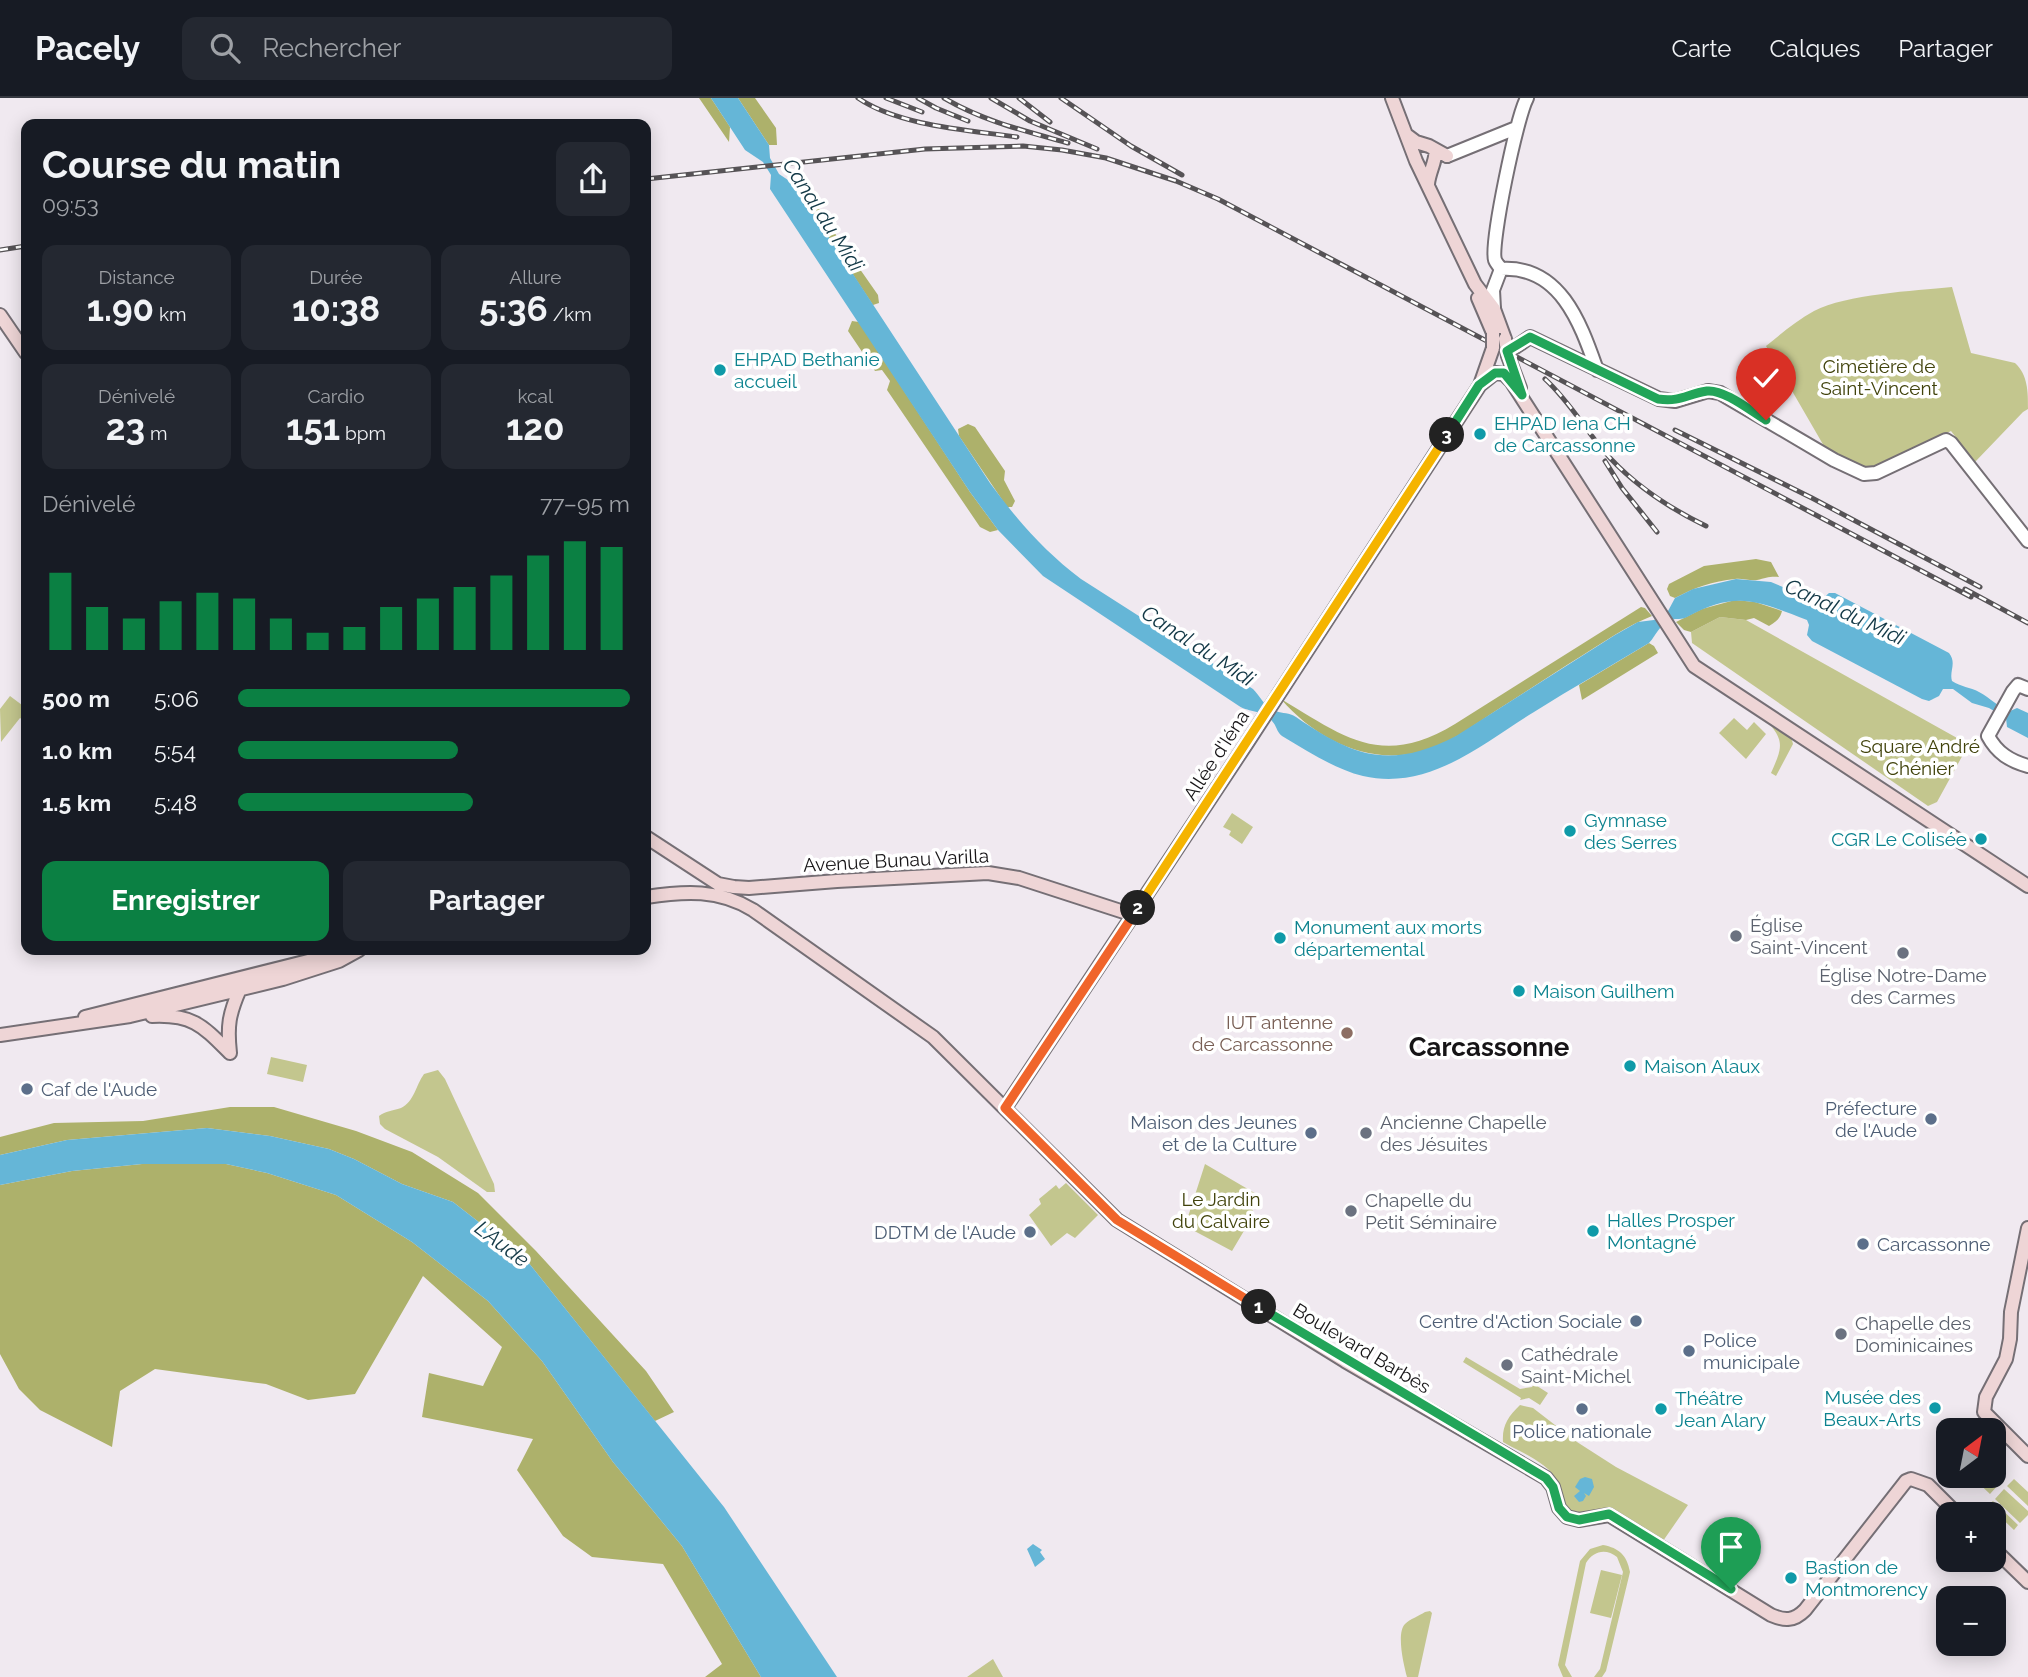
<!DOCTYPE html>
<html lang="fr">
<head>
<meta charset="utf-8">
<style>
	body { margin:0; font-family:Raleway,sans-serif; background:#242831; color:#f1f3f6; height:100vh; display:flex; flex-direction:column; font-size:26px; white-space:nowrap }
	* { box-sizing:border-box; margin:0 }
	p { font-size:23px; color:#9ea1a6 }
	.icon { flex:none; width:38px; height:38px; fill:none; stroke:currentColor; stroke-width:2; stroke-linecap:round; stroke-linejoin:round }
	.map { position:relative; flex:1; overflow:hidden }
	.sheet { position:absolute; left:21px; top:21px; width:630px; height:836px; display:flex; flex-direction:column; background:#171b24; border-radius:14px; box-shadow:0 4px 18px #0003 }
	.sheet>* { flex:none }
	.needle { width:46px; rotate:32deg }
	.buttons { position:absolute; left:1936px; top:1320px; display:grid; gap:14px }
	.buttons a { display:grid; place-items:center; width:70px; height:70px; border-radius:14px; background:#171b24; box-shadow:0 4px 18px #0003; font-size:35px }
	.pin { position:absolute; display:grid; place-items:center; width:60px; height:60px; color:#fff; margin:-72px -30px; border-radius:50% 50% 50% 0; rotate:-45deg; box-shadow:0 0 7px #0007 }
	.pin .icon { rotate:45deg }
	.km { position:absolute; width:35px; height:35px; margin:-18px; border-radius:50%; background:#222; color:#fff; font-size:19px; line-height:35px; text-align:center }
	.round { display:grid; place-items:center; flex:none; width:74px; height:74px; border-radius:14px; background:#242831 }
	.overview { display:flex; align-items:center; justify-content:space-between; height:119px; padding:0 21px }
	h1 { font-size:38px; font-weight:700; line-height:52px }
	.metrics { display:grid; grid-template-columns:repeat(3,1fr); gap:10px; height:119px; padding:7px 21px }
	.metrics div { display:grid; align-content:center; border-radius:14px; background:#242831; text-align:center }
	.metrics b { font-size:35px; font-weight:700 }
	.metrics small { font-size:19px; font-weight:400 }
	.metrics p { font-size:19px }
	.chart { height:196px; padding:14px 21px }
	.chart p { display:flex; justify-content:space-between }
	.chart svg { width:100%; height:126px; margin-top:7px; stroke:#0b8043; stroke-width:6 }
	.action { display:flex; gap:14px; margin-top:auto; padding:14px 21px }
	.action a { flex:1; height:80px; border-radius:14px; background:#0b8043; color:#fff; font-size:28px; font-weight:700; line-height:80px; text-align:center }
	.action a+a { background:#242831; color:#f1f3f6 }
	ul { padding:0 21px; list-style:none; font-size:23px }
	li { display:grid; grid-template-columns:112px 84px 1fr; align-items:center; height:52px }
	li i { height:18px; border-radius:9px; background:#0b8043 }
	header { display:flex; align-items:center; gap:42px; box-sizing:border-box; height:98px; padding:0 35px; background:#171b24; border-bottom:2px solid #363941 }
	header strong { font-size:33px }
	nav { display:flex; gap:38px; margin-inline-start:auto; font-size:24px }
	.search { width:490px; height:63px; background:#242831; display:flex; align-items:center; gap:18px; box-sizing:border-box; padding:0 24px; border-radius:14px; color:#9ea1a6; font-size:26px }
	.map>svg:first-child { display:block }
	.green { fill:#c3c68e }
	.forest { fill:#adb16b }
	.water { fill:#65b6d7 }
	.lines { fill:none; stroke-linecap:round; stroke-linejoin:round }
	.tertiary-casing { stroke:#756f75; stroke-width:16 }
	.secondary-casing { stroke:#756f75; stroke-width:16 }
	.tertiary { stroke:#fff; stroke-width:12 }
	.secondary { stroke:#eed5d6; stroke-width:12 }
	.rail-casing { stroke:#565356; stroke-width:5 }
	.rail { stroke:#fff; stroke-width:2.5; stroke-dasharray:8; stroke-linecap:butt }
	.tertiary-bridge-casing { stroke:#756f75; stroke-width:16; stroke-linecap:butt }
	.secondary-bridge-casing { stroke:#756f75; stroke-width:16; stroke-linecap:butt }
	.tertiary-bridge { stroke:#fff; stroke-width:12 }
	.secondary-bridge { stroke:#eed5d6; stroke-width:12 }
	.split-1-casing { stroke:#fff; stroke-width:14 }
	.split-2-casing { stroke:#fff; stroke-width:14 }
	.split-3-casing { stroke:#fff; stroke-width:14 }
	.split-4-casing { stroke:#fff; stroke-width:14 }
	.split-1 { stroke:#22a559; stroke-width:9 }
	.split-2 { stroke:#f0652b; stroke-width:9 }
	.split-3 { stroke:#f5b400; stroke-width:9 }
	.split-4 { stroke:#22a559; stroke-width:9 }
	.culture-dot { fill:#0f9aa8; stroke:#fff; stroke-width:2.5 }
	.worship-dot { fill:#6b7280; stroke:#fff; stroke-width:2.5 }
	.education-dot { fill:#8d6e63; stroke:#fff; stroke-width:2.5 }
	.service-dot { fill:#5c6f8a; stroke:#fff; stroke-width:2.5 }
	.labels { text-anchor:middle; stroke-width:7; stroke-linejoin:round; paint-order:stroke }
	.culture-label { font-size:19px; fill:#0d838f; stroke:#fff; text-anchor:start }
	.park-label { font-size:19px; fill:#41430c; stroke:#fff }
	.street-label { font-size:19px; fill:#161416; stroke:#fff }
	.worship-label { font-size:19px; fill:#5b616d; stroke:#fff; text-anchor:start }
	.education-label { font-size:19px; fill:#785e54; stroke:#fff; text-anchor:end }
	.service-label { font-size:19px; fill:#4e5e75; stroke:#fff; text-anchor:end }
	.water-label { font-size:21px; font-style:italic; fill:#123846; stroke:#fff }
	.district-label { font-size:26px; font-weight:bold; fill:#161416; stroke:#fff }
</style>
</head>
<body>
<header>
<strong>Pacely</strong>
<div class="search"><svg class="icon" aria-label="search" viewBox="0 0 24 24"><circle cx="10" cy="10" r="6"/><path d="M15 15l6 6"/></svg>Rechercher</div>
<nav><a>Carte</a><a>Calques</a><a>Partager</a></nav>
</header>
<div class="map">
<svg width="2028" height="1579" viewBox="0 0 2028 1579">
	<rect width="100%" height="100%" fill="#f0e9f0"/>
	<!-- green -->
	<path class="green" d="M1952 189 1971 255 2015 265C2028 277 2028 294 2028 311L2023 314 1975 364 1951 333 1876 371H1864L1828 355 1766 248C1781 236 1797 222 1814 213 1847 196 1913 193 1952 189Z
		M1720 519 1746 522 1966 645 1965 653 1937 704 1928 708 1692 545 1691 534Z
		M10 598 26 610V624L20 620 1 644 0 611Z
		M1734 620 1747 632 1754 624 1766 636 1746 661 1719 635Z
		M1764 620C1775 627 1791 633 1793 646L1776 678 1771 675C1783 648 1785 642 1764 620Z
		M1232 715 1253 729 1242 746 1229 737 1231 733 1223 729Z
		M271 959 307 967 303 984 267 976Z
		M438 972 445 981 494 1086 495 1094H487L438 1059 385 1031 380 1026 379 1018C386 1013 392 1013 401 1010 414 1004 416 987 424 976Z
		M1205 1066 1258 1097 1251 1108 1254 1116 1232 1153 1185 1128Z
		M1066 1085 1098 1117 1075 1140 1067 1135 1051 1148 1029 1117 1041 1106 1039 1101 1056 1087 1059 1091Z
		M1466 1259 1520 1291 1532 1289 1534 1286 1548 1295 1540 1307 1529 1300 1520 1302 1521 1300 1463 1264Z
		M1520 1307 1533 1310 1577 1344 1616 1369 1688 1407 1663 1443C1648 1434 1619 1412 1602 1412 1590 1412 1581 1416 1568 1414 1558 1400 1562 1396 1557 1383 1549 1365 1520 1354 1503 1344 1502 1327 1508 1319 1520 1307Z
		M1970 1377H1990L1999 1386 1990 1396Z
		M2014 1381 2028 1394V1408L2007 1388Z
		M2004 1391 2028 1413V1417L2020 1425 1995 1401Z
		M1993 1403 2018 1427 2014 1432 1988 1407Z
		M1603 1447C1619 1450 1627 1457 1630 1474L1606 1573 1602 1579H1594L1600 1571 1623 1474 1617 1459C1606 1450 1593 1453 1586 1465L1565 1567 1572 1579H1563L1558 1567 1580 1463 1590 1451Z
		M1601 1472 1622 1477 1611 1520 1590 1515Z
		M1425 1514 1430 1513 1432 1515 1418 1579H1407C1404 1568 1396 1535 1405 1526 1410 1521 1419 1518 1425 1514Z
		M993 1561 1003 1579H967Z"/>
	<!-- forest -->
	<path class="forest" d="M699 0H711L730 29 729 44Z
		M738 0H755L776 30 777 47H769Z
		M799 77 827 124 878 197 879 205 873 207 791 83 792 78Z
		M852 223 859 224 970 394 998 432 990 434 980 429 887 292 890 283 882 272 875 273 848 233Z
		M968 326 975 329 1005 373 1004 382 1015 403 1012 409H1007L959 338 958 331Z
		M1756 461 1771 464 1779 479C1770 478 1766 480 1757 482 1750 483 1742 480 1735 481 1713 483 1694 490 1675 500L1670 498 1667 491 1669 486 1704 468Z
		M1735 502 1755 504 1782 513C1780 521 1776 524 1769 528L1754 520 1746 522 1720 519 1691 534 1684 532 1676 524 1702 511Z
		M1641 509 1645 510 1652 518C1627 528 1605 543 1583 557 1554 575 1526 594 1497 612 1477 625 1456 641 1433 650 1376 671 1319 645 1281 601 1346 640 1382 670 1455 626Z
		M1649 545 1654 548 1658 555 1582 602 1579 587Z
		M230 1009H274L356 1033 412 1054 478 1095 536 1153 646 1273 674 1314 655 1323 524 1159 453 1104 402 1086 354 1061 329 1051 270 1038 207 1030 67 1042 0 1057V1039L54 1025 143 1023Z
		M142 1066H226L267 1075 336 1097 412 1144 488 1203 542 1263 613 1364 682 1448 761 1579H705L722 1566 663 1466 592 1459 563 1438 517 1372 533 1341 422 1319 429 1275 483 1288 502 1249 423 1178 355 1296 308 1302 266 1286 155 1271 120 1293 112 1349 40 1312 19 1291 0 1256V1087L72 1073Z"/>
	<!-- water -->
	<path class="water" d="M711 0H738L769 47 770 60 779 76 794 86 990 385C1017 422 1044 453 1081 481L1253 591C1261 599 1264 609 1276 613 1283 616 1289 614 1296 619 1354 659 1390 672 1456 638L1615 537 1638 524 1654 522 1668 513 1675 500 1693 491 1736 481 1771 484 1819 504 1829 495H1835L1949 555C1957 565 1949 573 1952 583 1961 589 1970 589 1979 594 1990 600 1998 608 2008 614L2017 610 2028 615V640L2007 629 2006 620 1989 610 1972 605 1953 591H1943L1939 598 1929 603 1922 601 1812 543 1807 537 1809 527 1807 522C1757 503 1737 492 1687 519 1681 522 1677 520 1671 522 1659 527 1657 536 1649 545 1611 568 1572 590 1534 614 1482 646 1430 693 1363 678 1334 671 1308 653 1282 638 1276 633 1277 628 1272 623 1262 611 1250 615 1239 608L1043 478 998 432 970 394 770 91 771 77 763 64 745 52Z
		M207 1030 270 1038 329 1051 354 1061 402 1086 453 1104 524 1159 724 1409 837 1579H761L682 1448 613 1364 542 1263 488 1203 412 1144 336 1097 267 1075 226 1066H142L72 1073 0 1087V1057L67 1042Z
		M1585 1379 1592 1381 1594 1389 1589 1398 1584 1395 1586 1398 1583 1403 1579 1404 1574 1398 1580 1393 1575 1389 1580 1381Z
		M1033 1446 1042 1452 1040 1454 1045 1461 1035 1469 1027 1451Z"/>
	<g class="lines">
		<!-- tertiary casing -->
		<g class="tertiary-casing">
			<path id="tertiary" d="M1447 58 1516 30
				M1501 171C1499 168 1496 165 1495 162 1490 146 1517 18 1527 0
				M1501 171C1561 167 1581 227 1597 272
				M1494 211 1493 192 1501 171
				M1517 248 1530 239 1659 301 1675 303 1708 293 1720 295 1834 362 1864 376 1876 375 1946 342 1951 345 2028 443
				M2028 591 2018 587 2013 593 1988 638C1997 655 2010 663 2028 668"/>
		</g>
		<!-- secondary casing -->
		<g class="secondary-casing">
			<path id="secondary" d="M1392 0 1416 63 1475 186 1494 211 1505 241
				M1408 38 1416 44 1429 48 1447 58
				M1428 86C1429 74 1437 61 1435 53
				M1478 200 1493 235
				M0 217 26 255
				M1508 258 1520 290
				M1480 287 1495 275 1504 276 1511 283 1694 568 2028 788
				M646 739 718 786 734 789 749 790 837 783 988 775 1019 780 1133 817
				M646 799C685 793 719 791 753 812L933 939 1117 1122 1345 1263 1546 1380 1553 1389 1559 1410 1567 1419 1579 1422 1609 1417 1771 1517C1785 1523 1794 1523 1805 1512L1906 1383 1911 1381 1928 1387 1957 1416
				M152 918C193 916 203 928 230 955
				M85 919 332 857
				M0 937 130 918 283 881 339 863 359 852
				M230 955C227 928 229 916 240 891
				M1005 1010 1247 645 1480 287 1493 250
				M2028 1130 2011 1214 2010 1241 2006 1261 1986 1299 1984 1314 2028 1358
				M1993 1450 2028 1484"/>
		</g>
		<!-- tertiary -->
		<use href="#tertiary" class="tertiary"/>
		<!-- secondary -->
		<use href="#secondary" class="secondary"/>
		<!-- rail casing -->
		<g class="rail-casing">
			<path id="rail" d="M858 0C899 28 968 32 1017 39
				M886 0 922 14
				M918 0 936 10 968 23
				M944 0C983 23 1025 33 1068 45
				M991 0 1030 23 1097 51
				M1019 0 1050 24
				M1061 0 1131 48 1182 77
				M646 81 925 51 1023 48 1062 52 1106 60 1176 83 1218 101 1971 499
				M0 152 26 148
				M1545 281C1568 302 1583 328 1603 352 1630 384 1669 410 1706 428
				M1675 332 1812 400 1980 489
				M1605 363 1622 390 1657 434
				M1965 491 2028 525"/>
		</g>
		<!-- rail -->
		<use href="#rail" class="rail"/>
		<!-- tertiary-bridge casing -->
		<g class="tertiary-bridge-casing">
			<path id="tertiary-bridge" d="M1507 253 1517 248"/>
		</g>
		<!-- secondary-bridge casing -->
		<g class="secondary-bridge-casing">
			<path id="secondary-bridge" d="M1505 241 1508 258
				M1493 250V235"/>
		</g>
		<!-- tertiary-bridge -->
		<use href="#tertiary-bridge" class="tertiary-bridge"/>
		<!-- secondary-bridge -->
		<use href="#secondary-bridge" class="secondary-bridge"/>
	</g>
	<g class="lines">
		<!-- split-1 casing -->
		<g class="split-1-casing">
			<path id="split-1" d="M1259 1209 1546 1380 1553 1389 1559 1410 1567 1419 1579 1422 1609 1416 1731 1491"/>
		</g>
		<!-- split-2 casing -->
		<g class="split-2-casing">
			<path id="split-2" d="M1138 810 1005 1010 1117 1122 1259 1209"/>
		</g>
		<!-- split-3 casing -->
		<g class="split-3-casing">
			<path id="split-3" d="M1138 810 1447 337"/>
		</g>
		<!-- split-4 casing -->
		<g class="split-4-casing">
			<path id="split-4" d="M1447 337 1479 287 1495 275H1504L1522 297 1507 253 1530 239 1658 301C1682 304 1686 296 1707 293 1724 291 1752 314 1766 322"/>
		</g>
		<!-- split-1 -->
		<use href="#split-1" class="split-1"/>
		<!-- split-2 -->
		<use href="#split-2" class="split-2"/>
		<!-- split-3 -->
		<use href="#split-3" class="split-3"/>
		<!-- split-4 -->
		<use href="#split-4" class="split-4"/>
	</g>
	<!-- markers -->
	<g class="culture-dot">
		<circle cx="720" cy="272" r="7"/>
		<circle cx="1480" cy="336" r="7"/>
		<circle cx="1570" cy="733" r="7"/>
		<circle cx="1981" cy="741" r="7"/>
		<circle cx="1280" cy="840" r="7"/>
		<circle cx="1519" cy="893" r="7"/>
		<circle cx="1630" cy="968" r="7"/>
		<circle cx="1593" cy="1133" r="7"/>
		<circle cx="1935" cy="1310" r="7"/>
		<circle cx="1661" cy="1311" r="7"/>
		<circle cx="1791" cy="1480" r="7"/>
	</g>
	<g class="worship-dot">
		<circle cx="1736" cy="838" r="7"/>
		<circle cx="1903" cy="855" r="7"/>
		<circle cx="1366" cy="1035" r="7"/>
		<circle cx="1351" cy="1113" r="7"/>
		<circle cx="1841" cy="1236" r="7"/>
		<circle cx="1507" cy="1267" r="7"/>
	</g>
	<circle class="education-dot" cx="1347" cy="935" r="7"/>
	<g class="service-dot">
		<circle cx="27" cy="991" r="7"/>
		<circle cx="1931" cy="1021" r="7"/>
		<circle cx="1311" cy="1035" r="7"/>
		<circle cx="1030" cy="1134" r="7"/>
		<circle cx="1863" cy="1146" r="7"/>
		<circle cx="1636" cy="1223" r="7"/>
		<circle cx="1689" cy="1253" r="7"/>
		<circle cx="1582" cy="1311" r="7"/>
	</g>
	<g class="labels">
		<!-- culture labels -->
		<g class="culture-label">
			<text x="734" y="268">EHPAD Bethanie<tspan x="734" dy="22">accueil</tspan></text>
			<text x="1494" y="332">EHPAD Iena CH<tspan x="1494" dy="22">de Carcassonne</tspan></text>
			<text x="1584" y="729">Gymnase<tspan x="1584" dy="22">des Serres</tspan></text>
			<text x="1967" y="748" text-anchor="end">CGR Le Colisée</text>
			<text x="1294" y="836">Monument aux morts<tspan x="1294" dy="22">départemental</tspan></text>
			<text x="1533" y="900">Maison Guilhem</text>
			<text x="1644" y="975">Maison Alaux</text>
			<text x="1607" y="1129">Halles Prosper<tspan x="1607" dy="22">Montagné</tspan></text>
			<text x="1921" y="1306" text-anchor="end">Musée des<tspan x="1921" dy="22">Beaux-Arts</tspan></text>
			<text x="1675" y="1307">Théâtre<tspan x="1675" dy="22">Jean Alary</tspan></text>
			<text x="1805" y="1476">Bastion de<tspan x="1805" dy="22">Montmorency</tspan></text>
		</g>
		<!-- park labels -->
		<g class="park-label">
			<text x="1879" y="275">Cimetière de<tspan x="1879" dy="22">Saint-Vincent</tspan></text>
			<text x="1920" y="655">Square André<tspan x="1920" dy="22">Chénier</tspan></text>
			<text x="1221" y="1108">Le Jardin<tspan x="1221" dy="22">du Calvaire</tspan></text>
		</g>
		<!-- street labels -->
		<g class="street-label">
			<text transform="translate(1216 657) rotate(-57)" y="7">Allée d'Iéna</text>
			<text transform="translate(896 762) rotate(-3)" y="7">Avenue Bunau Varilla</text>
			<text transform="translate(1362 1250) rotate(31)" y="7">Boulevard Barbès</text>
		</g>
		<!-- worship labels -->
		<g class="worship-label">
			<text x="1750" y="834">Église<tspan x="1750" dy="22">Saint-Vincent</tspan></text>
			<text x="1903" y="884" text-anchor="middle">Église Notre-Dame<tspan x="1903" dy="22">des Carmes</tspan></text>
			<text x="1380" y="1031">Ancienne Chapelle<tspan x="1380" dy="22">des Jésuites</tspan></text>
			<text x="1365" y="1109">Chapelle du<tspan x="1365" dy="22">Petit Séminaire</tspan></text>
			<text x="1855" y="1232">Chapelle des<tspan x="1855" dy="22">Dominicaines</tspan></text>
			<text x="1521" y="1263">Cathédrale<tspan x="1521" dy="22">Saint-Michel</tspan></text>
		</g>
		<!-- education labels -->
		<g class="education-label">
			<text x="1333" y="931">IUT antenne<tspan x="1333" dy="22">de Carcassonne</tspan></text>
		</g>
		<!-- service labels -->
		<g class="service-label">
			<text x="41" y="998" text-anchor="start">Caf de l'Aude</text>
			<text x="1917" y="1017">Préfecture<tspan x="1917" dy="22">de l'Aude</tspan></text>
			<text x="1297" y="1031">Maison des Jeunes<tspan x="1297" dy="22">et de la Culture</tspan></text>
			<text x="1016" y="1141">DDTM de l'Aude</text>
			<text x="1877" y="1153" text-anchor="start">Carcassonne</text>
			<text x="1622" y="1230">Centre d'Action Sociale</text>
			<text x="1703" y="1249" text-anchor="start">Police<tspan x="1703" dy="22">municipale</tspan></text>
			<text x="1582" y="1340" text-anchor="middle">Police nationale</text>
		</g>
		<!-- water labels -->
		<g class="water-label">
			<text transform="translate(823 117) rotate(57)" y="7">Canal du Midi</text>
			<text transform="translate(1845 514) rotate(25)" y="7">Canal du Midi</text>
			<text transform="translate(1198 548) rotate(33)" y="7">Canal du Midi</text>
			<text transform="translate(502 1146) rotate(37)" y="7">L'Aude</text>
		</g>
		<!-- district labels -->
		<g class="district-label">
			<text x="1489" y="958">Carcassonne</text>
		</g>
	</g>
</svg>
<div class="buttons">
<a><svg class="needle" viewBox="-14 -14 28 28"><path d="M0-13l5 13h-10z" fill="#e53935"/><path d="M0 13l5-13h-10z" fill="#9ea1a6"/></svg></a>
<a>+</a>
<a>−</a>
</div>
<div class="pin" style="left:1731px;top:1491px;background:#1e9e55"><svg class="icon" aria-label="arrive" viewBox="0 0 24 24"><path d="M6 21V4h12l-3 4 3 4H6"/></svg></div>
<div class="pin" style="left:1766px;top:322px;background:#d93025"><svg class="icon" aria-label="check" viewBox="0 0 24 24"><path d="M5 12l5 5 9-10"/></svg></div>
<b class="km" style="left:1259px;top:1209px">1</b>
<b class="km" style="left:1138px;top:810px">2</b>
<b class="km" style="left:1447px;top:337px">3</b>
<section class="sheet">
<div class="overview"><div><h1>Course du matin</h1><p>09:53</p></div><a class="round"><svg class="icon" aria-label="share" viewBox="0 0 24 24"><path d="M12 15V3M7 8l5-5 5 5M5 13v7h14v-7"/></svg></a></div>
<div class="metrics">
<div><p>Distance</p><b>1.90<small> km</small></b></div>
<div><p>Durée</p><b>10:38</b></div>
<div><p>Allure</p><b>5:36<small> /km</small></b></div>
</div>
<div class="metrics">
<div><p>Dénivelé</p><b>23<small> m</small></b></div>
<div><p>Cardio</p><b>151<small> bpm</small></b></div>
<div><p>kcal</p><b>120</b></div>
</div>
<div class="chart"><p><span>Dénivelé</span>77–95 m</p>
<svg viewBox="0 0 160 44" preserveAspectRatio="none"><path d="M5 44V17M15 44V29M25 44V33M35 44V27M45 44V24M55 44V26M65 44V33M75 44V38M85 44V36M95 44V29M105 44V26M115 44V22M125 44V18M135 44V11M145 44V6M155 44V8"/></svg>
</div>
<ul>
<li><b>500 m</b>5:06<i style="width:100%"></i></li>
<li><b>1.0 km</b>5:54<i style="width:56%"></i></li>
<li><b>1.5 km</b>5:48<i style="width:60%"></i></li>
</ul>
<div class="action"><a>Enregistrer</a><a>Partager</a></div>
</section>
</div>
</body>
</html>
